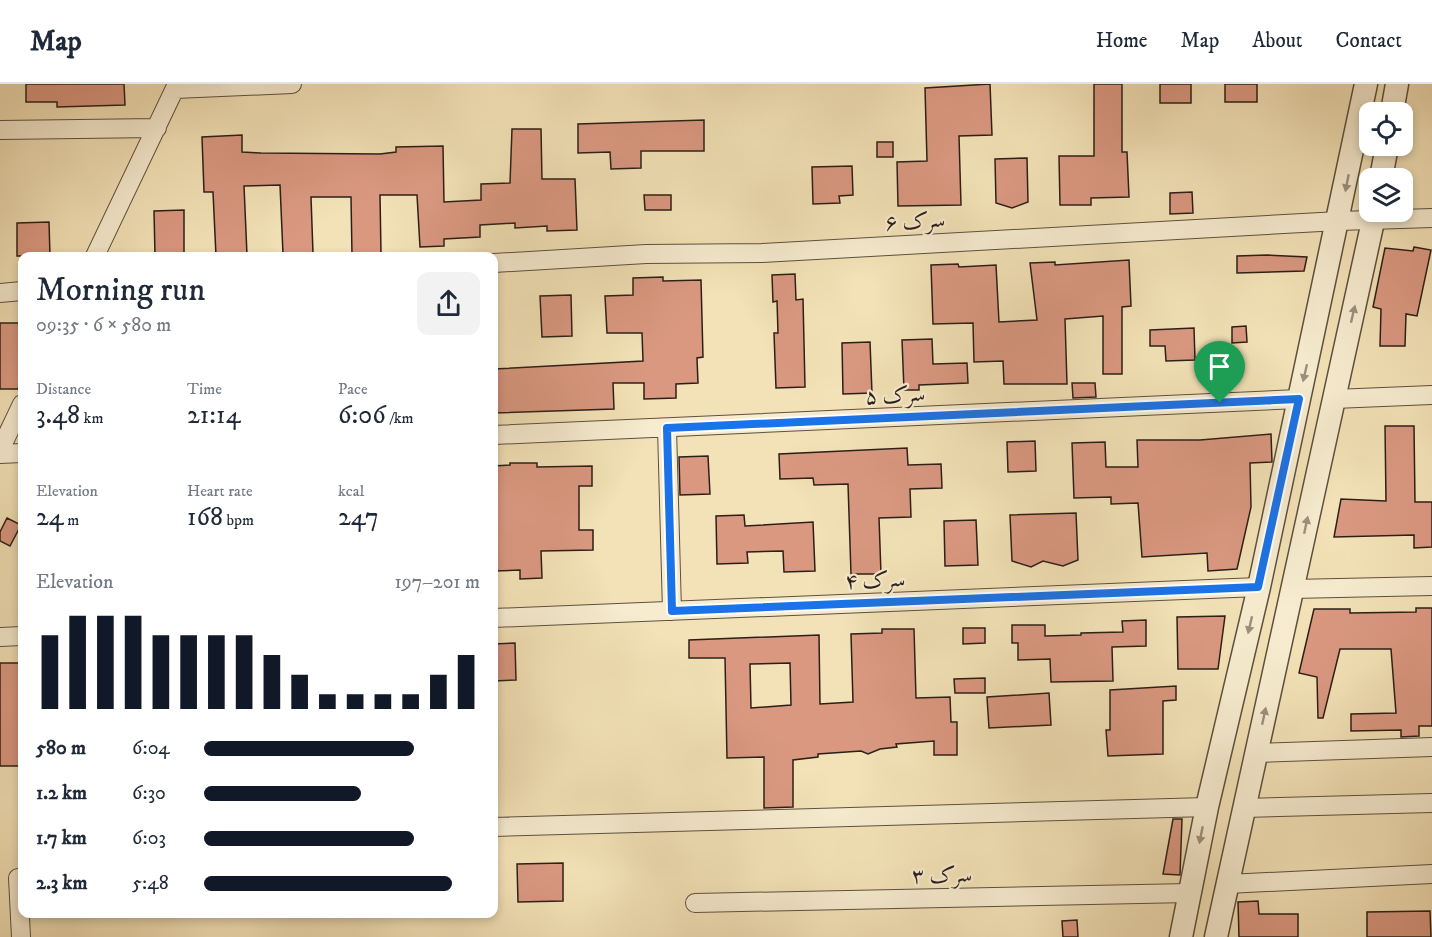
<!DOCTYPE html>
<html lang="en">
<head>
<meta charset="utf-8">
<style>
	body { margin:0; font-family:"IM FELL DW Pica",Amiri,serif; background:#f2f2f3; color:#1f2937; height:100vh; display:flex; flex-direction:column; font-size:22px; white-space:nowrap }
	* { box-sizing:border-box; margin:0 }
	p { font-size:20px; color:#747a83 }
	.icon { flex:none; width:33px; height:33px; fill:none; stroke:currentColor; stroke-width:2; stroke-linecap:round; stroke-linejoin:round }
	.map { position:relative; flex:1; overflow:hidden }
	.details { position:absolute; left:18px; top:168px; width:480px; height:666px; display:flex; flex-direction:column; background:#fff; border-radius:12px; box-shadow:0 3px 9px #0003 }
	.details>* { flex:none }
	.controls { position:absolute; left:1359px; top:18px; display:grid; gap:12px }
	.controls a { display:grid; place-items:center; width:54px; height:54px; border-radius:12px; background:#fff; box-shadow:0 3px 9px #0003; font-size:30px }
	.pin { position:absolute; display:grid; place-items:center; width:51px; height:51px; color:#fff; margin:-62px -26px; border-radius:50% 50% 50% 0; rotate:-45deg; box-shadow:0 0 6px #0007 }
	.pin .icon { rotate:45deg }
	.round { display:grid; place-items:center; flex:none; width:63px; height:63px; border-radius:12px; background:#f2f2f3 }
	.summary { display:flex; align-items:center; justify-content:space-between; height:102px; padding:0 18px }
	h1 { font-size:33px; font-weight:600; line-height:45px }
	.metrics { display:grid; grid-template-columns:repeat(3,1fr); gap:9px; height:102px; padding:6px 18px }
	.metrics div { display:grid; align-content:center }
	.metrics b { font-size:26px; font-weight:600 }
	.metrics small { font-size:16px; font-weight:400 }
	.metrics p { font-size:16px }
	.chart { height:168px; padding:12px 18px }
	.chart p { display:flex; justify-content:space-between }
	.chart svg { width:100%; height:108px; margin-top:6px; stroke:#111827; stroke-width:6 }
	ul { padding:0 18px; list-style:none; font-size:20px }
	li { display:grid; grid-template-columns:96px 72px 1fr; align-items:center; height:45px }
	li i { height:15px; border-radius:8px; background:#111827 }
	header { display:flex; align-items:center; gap:36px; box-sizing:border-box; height:84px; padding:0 30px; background:#fff; border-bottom:2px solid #e0e1e3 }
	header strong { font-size:28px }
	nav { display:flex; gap:33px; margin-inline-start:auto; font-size:21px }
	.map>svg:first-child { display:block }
	.building { fill:#da9881; stroke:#2c1f17; stroke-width:1.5; fill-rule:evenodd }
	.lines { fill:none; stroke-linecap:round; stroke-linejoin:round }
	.minor-casing { stroke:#5e503f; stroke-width:20 }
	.tertiary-casing { stroke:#5e503f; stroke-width:25 }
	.minor { stroke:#f7ecd0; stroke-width:18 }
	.tertiary { stroke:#f7ecd0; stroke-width:22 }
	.oneway { fill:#9c907d }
	.route-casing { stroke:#fff; stroke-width:12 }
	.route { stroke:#1a73e8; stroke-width:8 }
	.labels { text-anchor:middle; stroke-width:4.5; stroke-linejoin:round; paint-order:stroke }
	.street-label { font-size:22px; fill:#2c1f17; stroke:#f7ecd0 }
</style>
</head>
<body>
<header>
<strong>Map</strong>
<nav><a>Home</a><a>Map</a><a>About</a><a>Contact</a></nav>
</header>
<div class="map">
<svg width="1432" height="853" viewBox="0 0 1432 853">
	<rect width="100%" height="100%" fill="#f3e2b7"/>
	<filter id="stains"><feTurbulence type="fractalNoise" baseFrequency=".00333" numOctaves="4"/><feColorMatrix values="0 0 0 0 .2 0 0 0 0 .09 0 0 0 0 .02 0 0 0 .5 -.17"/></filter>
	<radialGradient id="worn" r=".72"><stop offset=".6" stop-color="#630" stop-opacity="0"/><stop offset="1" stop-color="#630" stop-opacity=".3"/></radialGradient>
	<!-- building -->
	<path class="building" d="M26 0H124L125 21 57 23V18H26Z
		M990 0 992 51 959 52 961 121 898 122 897 78 927 77 925 4Z
		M1094 0H1122V68H1127L1129 113 1091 114V121H1060L1059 72H1094Z
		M1160 0H1191V19H1160Z
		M1225 0H1257V18H1225Z
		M704 36V67H641V84L611 85 610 68 578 69V40Z
		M512 45H541L542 95H575L577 146 547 147V142L515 144V139L480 141V153L444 155V162L420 163 417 111H380L381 170 352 171 351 113H311L313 169 283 170 280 101 244 102 247 171 216 172 213 108H204L202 53 242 51V68L261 69 380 70 396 68V63L443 62 444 118 481 116V100L510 99Z
		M877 58H893V73H877Z
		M1027 74 1028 118 1012 124 996 119 995 75Z
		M852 82 853 111 839 112 840 119 813 120 812 83Z
		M1192 108 1193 129 1170 130V109Z
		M644 111H671V126H645Z
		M184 126V172H155L154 127Z
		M49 138 50 172H17V139Z
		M1414 163 1431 166 1417 232 1406 230 1405 262H1380L1381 225 1373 223 1385 164 1413 167Z
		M1267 171 1307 173 1304 187 1237 189V172Z
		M1129 176 1131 222 1122 223V290H1103V232L1065 235 1067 300H1004L1003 277 974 278 973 239 933 240 931 181 958 180 959 183 996 181 999 238 1037 236 1030 179 1055 178V181Z
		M795 190 796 216 803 215 805 303 776 304 774 249H778L777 217 773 218 772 191Z
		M663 193V197L701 196 703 273 697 274 698 299 676 300V314L644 315V299H613L614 325 494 329V285L643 277 642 249H607L605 212 633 211V194Z
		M571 211 572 252 542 253 540 212Z
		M0 239H22V295L18 305H0Z
		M1246 242 1247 258 1232 259V243Z
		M1194 244 1195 276 1166 277 1165 262H1150V246Z
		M932 255 933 280 967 279 968 299 919 301V306H904L902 256Z
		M870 258 872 309 843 310 842 259Z
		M1072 299H1095L1096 313 1073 314Z
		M1385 342H1414L1415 418H1432V463L1414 464V451L1334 453 1341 415 1386 417Z
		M1271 350 1272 378 1250 379 1251 423 1237 485 1208 487 1207 469 1142 473 1138 419 1111 420V413L1074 414 1072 359 1105 358 1106 383H1138L1137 356H1200Z
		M1035 357 1036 387 1008 388 1007 358Z
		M907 364 908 381 941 380 942 404 910 405 911 433 879 434 881 490H851L848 400 814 401 813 394 780 395 779 370Z
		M708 372 710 410 680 411 679 373Z
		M510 379H537V383L592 382V402H579V446H593V466L541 467 542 494 520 495V486L494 487V382L510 381Z
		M1076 429 1078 476 1063 482 1043 477 1031 483 1012 477 1010 431Z
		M744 431 745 442 813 438 815 487 784 488 783 467 747 468 748 479 717 480 716 432Z
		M7 434 21 441 10 462 0 457V448Z
		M976 436 978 481 945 482 944 437Z
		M1416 524H1432V642H1419V652L1401 653V646L1351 647V630L1396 629 1391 565H1340L1323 634H1318L1317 593 1299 589 1314 525H1350V529L1416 528Z
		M1225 532 1218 585H1178L1177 533Z
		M1146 536V562L1112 563 1113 597 1051 598 1050 575 1018 576V559H1012V541H1045V552L1081 551V549L1123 548 1122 537Z
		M963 544H985V559L963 560Z
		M882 545H914L916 614 950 613 951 638H957V671H934V657L896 660 897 663 880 665 868 670 861 667 818 670V673L793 676V723L764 724V673L727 674 725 574H689V556L819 551 820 620 853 618 851 550 882 549ZM790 579 791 621 751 624 750 580Z
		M515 559 516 596 494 597V560Z
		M0 579H22V682H0Z
		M985 594V609H955L954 595Z
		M1176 602V616L1163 617V670L1108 672 1106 646H1110V606Z
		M1049 609 1051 641 989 644 987 613Z
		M1173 735H1182L1180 791 1163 790Z
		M563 779V817L518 818 517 780Z
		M1258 817 1259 830H1298V853H1239L1238 818Z
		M1430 827 1431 853H1367V828Z
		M1077 836 1078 853H1063L1062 837Z"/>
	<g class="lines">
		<!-- minor casing -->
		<g class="minor-casing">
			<path id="minor" d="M175 5 292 0
				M0 46 157 44
				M95 172 177 0
				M494 179 646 170 762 169 1339 137 1432 134
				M0 209 22 207
				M1334 315 1432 311
				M667 344 672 527
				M494 351 1299 315
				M0 366 22 320
				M0 370 22 369
				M1292 505 1432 502
				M494 534 1259 503
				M0 553 22 552
				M1256 669 1432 663
				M1243 724 1432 719
				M494 743 1207 723
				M18 794 21 853
				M1227 800 1432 790
				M695 819 1190 809"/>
		</g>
		<!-- tertiary casing -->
		<g class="tertiary-casing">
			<path id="tertiary" d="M1392 28 1397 0
				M1381 94 1387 62
				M1181 853 1207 723 1259 503 1366 0
				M1216 853 1375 128"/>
		</g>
		<!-- minor -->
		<use href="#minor" class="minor"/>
		<!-- tertiary -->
		<use href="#tertiary" class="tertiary"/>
	</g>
	<!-- one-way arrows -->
	<defs><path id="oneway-solid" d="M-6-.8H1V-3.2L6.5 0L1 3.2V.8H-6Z" transform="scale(1.5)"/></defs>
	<g class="oneway">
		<use href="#oneway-solid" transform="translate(1347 99) rotate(101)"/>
		<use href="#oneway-solid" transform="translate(1353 230) rotate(-77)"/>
		<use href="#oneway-solid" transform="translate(1305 289) rotate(103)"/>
		<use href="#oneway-solid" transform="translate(1306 441) rotate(-78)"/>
		<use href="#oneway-solid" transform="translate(1250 541) rotate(103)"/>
		<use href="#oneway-solid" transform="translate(1264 632) rotate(-78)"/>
		<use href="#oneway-solid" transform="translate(1201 751) rotate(101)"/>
	</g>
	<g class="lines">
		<!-- route casing -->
		<g class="route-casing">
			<path id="route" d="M1299 315 1258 503 672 527 667 344Z"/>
		</g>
		<!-- route -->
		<use href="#route" class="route"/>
	</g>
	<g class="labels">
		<!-- street labels -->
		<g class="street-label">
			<text transform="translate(915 136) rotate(-3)" y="8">سرک ۶</text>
			<text transform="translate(895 310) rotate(-3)" y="8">سرک ۵</text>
			<text transform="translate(875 495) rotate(-2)" y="8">سرک ۴</text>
			<text transform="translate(942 790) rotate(-1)" y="8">سرک ۳</text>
		</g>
	</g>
	<rect width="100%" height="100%" filter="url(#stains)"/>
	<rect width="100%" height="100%" fill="url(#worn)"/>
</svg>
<div class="controls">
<a><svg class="icon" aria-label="locate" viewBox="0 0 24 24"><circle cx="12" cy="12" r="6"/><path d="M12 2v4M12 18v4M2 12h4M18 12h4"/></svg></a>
<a><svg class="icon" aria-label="layers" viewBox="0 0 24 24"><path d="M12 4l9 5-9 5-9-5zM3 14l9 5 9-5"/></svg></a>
</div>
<div class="pin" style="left:1220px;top:319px;background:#1e9e55"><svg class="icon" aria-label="arrive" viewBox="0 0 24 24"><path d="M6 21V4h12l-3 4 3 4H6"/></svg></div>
<section class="details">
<div class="summary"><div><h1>Morning run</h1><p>09:35 · 6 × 580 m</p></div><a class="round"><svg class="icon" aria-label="share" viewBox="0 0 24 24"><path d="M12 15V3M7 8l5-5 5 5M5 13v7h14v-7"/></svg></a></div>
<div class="metrics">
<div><p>Distance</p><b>3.48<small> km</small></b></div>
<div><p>Time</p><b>21:14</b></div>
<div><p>Pace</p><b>6:06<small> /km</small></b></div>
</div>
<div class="metrics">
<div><p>Elevation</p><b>24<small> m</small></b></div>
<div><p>Heart rate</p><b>168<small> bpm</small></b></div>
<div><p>kcal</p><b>247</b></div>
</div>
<div class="chart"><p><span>Elevation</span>197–201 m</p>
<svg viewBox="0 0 160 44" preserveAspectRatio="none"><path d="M5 44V14M15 44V6M25 44V6M35 44V6M45 44V14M55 44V14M65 44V14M75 44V14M85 44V22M95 44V30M105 44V38M115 44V38M125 44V38M135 44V38M145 44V30M155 44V22"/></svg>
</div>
<ul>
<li><b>580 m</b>6:04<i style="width:76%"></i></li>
<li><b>1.2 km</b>6:30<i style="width:57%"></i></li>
<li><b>1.7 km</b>6:03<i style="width:76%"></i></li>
<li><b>2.3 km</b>5:48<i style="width:90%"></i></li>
</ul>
</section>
</div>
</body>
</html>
